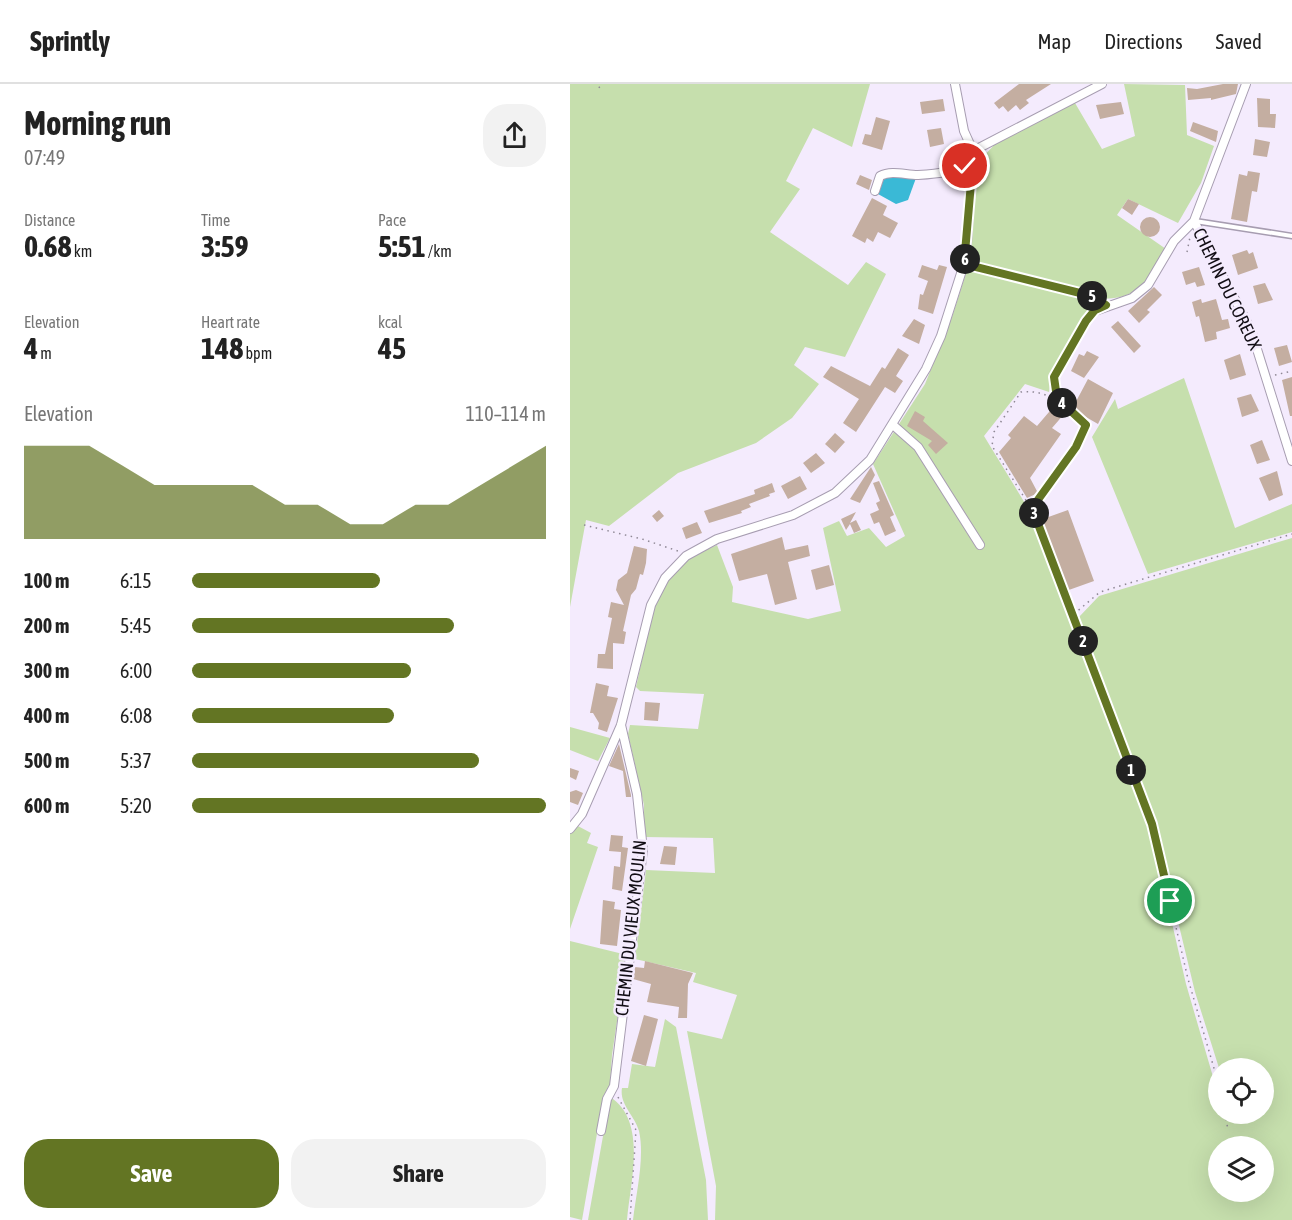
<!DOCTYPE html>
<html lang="en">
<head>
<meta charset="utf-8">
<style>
	body { margin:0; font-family:"Asap Condensed",sans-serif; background:#f2f2f2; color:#222; height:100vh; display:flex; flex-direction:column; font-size:22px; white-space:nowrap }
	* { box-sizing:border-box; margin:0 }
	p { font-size:20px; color:#767676 }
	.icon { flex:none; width:33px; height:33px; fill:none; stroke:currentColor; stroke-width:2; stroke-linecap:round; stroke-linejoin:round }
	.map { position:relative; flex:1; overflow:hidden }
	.details { display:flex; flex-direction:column; background:#fff; width:570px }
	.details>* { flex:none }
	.controls { position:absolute; left:638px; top:974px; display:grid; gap:12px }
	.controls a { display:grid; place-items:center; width:66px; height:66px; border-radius:50%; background:#fff; box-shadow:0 6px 24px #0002; font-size:30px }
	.pin { position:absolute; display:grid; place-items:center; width:51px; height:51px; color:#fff; margin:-26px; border:3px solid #fff; border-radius:50%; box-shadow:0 2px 6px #0007 }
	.km { position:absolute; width:30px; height:30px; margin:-15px; border-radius:50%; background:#222; color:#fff; font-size:16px; line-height:30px; text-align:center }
	.round { display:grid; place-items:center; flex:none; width:63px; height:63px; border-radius:24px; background:#f2f2f2 }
	.head { display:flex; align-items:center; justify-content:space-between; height:102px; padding:0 24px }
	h1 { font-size:33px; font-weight:700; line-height:45px }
	.figures { display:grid; grid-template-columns:repeat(3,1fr); gap:9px; height:102px; padding:6px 24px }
	.figures div { display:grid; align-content:center }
	.figures b { font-size:30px; font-weight:700 }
	.figures small { font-size:16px; font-weight:400 }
	.figures p { font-size:16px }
	.chart { height:168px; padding:12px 24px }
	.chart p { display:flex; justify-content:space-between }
	.chart svg { width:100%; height:108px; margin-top:6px; fill:#637523; opacity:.7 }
	.button { display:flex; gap:12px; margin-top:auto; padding:12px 24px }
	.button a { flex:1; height:69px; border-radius:24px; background:#637523; color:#fff; font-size:24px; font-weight:700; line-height:69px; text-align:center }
	.button a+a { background:#f2f2f2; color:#222 }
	ul { padding:0 24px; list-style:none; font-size:20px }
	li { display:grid; grid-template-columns:96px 72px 1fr; align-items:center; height:45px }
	li i { height:15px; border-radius:8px; background:#637523 }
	header { display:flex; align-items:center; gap:36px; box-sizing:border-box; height:84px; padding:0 30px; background:#fff; border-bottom:2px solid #e0e0e0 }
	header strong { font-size:28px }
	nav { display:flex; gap:33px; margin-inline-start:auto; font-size:21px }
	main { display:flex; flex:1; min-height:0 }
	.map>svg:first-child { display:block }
	.green { fill:#c6dfad; fill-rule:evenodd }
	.water { fill:#3ab9d6 }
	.building { fill:#c4aea1 }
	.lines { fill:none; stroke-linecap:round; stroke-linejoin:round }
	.lane-casing { stroke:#a79db1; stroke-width:7 }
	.street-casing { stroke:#a79db1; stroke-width:10 }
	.path { stroke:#8f8895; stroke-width:1.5; stroke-dasharray:1.5 4.5; stroke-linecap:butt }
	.lane { stroke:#fff; stroke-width:4 }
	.street { stroke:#fff; stroke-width:8 }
	.route-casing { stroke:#fff; stroke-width:12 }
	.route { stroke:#637523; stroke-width:8 }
	.labels { text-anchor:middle; stroke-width:5; stroke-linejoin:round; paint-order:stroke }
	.street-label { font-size:18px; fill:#110d14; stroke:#f4ebfd }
</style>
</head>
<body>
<header>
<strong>Sprintly</strong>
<nav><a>Map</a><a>Directions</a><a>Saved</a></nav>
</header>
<main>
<section class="details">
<div class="head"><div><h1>Morning run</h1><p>07:49</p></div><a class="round"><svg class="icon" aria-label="share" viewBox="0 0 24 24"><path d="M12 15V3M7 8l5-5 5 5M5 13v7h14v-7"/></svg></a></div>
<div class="figures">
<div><p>Distance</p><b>0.68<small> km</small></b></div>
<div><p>Time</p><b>3:59</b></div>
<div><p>Pace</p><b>5:51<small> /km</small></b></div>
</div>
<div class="figures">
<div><p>Elevation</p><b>4<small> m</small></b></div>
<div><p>Heart rate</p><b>148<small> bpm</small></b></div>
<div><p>kcal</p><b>45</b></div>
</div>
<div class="chart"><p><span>Elevation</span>110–114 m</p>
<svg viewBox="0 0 160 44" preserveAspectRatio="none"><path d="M0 44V6L10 6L20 6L30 14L40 22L50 22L60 22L70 22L80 30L90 30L100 38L110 38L120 30L130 30L140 22L150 14L160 6V44z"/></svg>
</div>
<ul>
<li><b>100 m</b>6:15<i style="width:53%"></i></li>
<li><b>200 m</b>5:45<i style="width:74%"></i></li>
<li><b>300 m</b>6:00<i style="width:62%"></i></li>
<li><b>400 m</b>6:08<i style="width:57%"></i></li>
<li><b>500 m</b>5:37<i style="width:81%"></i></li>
<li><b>600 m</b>5:20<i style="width:100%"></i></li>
</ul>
<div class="button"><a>Save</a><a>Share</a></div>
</section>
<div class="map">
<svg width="722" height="1136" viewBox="0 0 722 1136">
	<rect width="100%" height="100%" fill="#f4ebfd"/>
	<!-- green -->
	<path class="green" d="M0 0H300L282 63 243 44 216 97 230 105 200 148 278 201 296 178 316 190 275 273 235 263 224 281 249 300 222 334 186 359 108 389 39 442 16 436 0 523Z
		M554 0 615 1 617 51 644 62 631 99 608 139 558 115 547 131 596 165C577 198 570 215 529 215L515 234 481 295 479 308 455 300 414 352 464 434 582 752 616 900 648 1010V1029H693V984H649L625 908 586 746 509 533 529 512 722 454V1136H145L146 1102 117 947 152 955 167 911 123 898 126 889 65 875 76 786 145 789 143 754 74 753V721L58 650 60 641 128 645 134 610 70 607 66 603C74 571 81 512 103 488 114 475 132 468 147 461L163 503 162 518 238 535 271 527 253 444 269 437 277 452 299 444 316 463 335 452 303 380 355 300 382 233 398 183 409 77 427 58 505 19 532 65 565 52ZM648 1062H693V1107H648Z
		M614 294 665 444 722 420V448L578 490 522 353 545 315 548 325Z
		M0 643 40 654 28 677 0 666Z
		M6 741 21 749 17 759 28 763 0 845V748Z
		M0 857 57 871 42 971 40 1001 33 1015 12 1136 0 1133Z
		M95 935 106 943 136 1096 138 1136H63C66 1109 75 1074 69 1047 65 1032 49 1020 52 1004H58L62 980 85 983Z
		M40 1013C78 1037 60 1099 57 1136H18Z"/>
	<!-- water -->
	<path class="water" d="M318 93 346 94 338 116 326 120 308 110 312 96Z"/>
	<!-- building -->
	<path class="building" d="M449 0H481L456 16 459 19 450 26 446 21 438 28 433 22 429 25 424 19Z
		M653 0H668L666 10 641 16V14L618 16 617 4 627 5Z
		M687 14 700 15V30H706L705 44 688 43Z
		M373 15 375 27 352 30 350 18Z
		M551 18 554 30 530 35 526 21Z
		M306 33 320 37 312 66 292 60 295 50 301 51Z
		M623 38 648 47 646 58 620 47Z
		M371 44 374 60 360 63 357 46Z
		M685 55 700 58 697 73 683 71Z
		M678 87 690 89 687 108 682 107 677 138 661 135 669 90 677 92Z
		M290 91 302 96 299 106 286 100Z
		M302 114 317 122 313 131 328 139 320 154 308 148 303 158 297 154 295 159 282 152Z
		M558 115 569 120 562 131 552 124Z
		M570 143a10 10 0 1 1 20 0a10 10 0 1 1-20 0Z
		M677 166 679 170 683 168 688 184 668 191 662 171Z
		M352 181 367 186 369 181 377 183 363 230 348 225 350 210 353 211 358 197 348 193Z
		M629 183 635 201 627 203 625 198 616 201 612 188Z
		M695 199 703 216 688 220 683 202Z
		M584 203 592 211 577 226 580 228 569 239 558 227Z
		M631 215 632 219 646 215 652 236 658 235 660 244 646 248 647 255 635 258 629 232 626 233 622 218Z
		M344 235 355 241 349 260 332 252Z
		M548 237 571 262 564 269 541 243Z
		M717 261 722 278 709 282 704 264Z
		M328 264 339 271 326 292 333 297 325 309 315 303 286 348 273 339 289 315 253 293 261 282 300 302 312 283 315 285Z
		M517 267 529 273 514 294 501 287 509 270 514 272Z
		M670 270 676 291 660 296 654 276Z
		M722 293V332H720L712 296Z
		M518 295 543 309 528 340 502 325Z
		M681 310 689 327 672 333 667 314Z
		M485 321 495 329 482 344 491 350 460 394 468 409 457 414 429 368 441 354 438 351 454 332 467 342Z
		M345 327 355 333 353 337 378 359 366 370 358 361 362 357 337 342Z
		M265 349 275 358 265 369 255 360Z
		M692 356 700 376 687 380 680 361Z
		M246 369 255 379 241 389 233 379Z
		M301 383 305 391 290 419 280 415Z
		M707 387 713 411 699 417 689 394Z
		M230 392 237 405 218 415 211 402Z
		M309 397 324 431 320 433 326 447 315 452 309 438 304 440 300 430 309 426 306 419 310 417 303 399Z
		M202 399 205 408 199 410 200 412 179 420 181 423 171 427 172 429 139 439 134 427 185 410 184 406Z
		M89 426 94 432 87 438 82 432Z
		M498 426 524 497 496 507 470 436Z
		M286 428 280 439 286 436 291 446 284 449 280 440 276 446 271 435Z
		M127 438 132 449 116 455 112 444Z
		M212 453 215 466 238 461 240 472 218 478 227 515 205 521 197 490 169 497 161 470Z
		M64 462 77 465 76 479 73 491 70 490 66 505 61 511 53 547 56 548 54 560 43 559V585L27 584 28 570H35L42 534 38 533 41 518 54 521 46 506 48 496 57 489Z
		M259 481 264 501 246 506 241 486Z
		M26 599 39 602 37 612 48 614 37 648 28 645 29 639 23 629H20Z
		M75 618 90 619 88 637 74 636Z
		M49 660 61 711V713H56L53 687 39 682Z
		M0 684 9 687 6 696 0 693Z
		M6 706 13 709 8 721 0 718V708Z
		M41 751 53 752 52 763 58 764 52 807 42 805 44 782 50 783 51 768 39 767Z
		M94 762 107 763 105 781 90 780Z
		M33 816 45 818 44 825 51 826 47 862 30 860Z
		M75 877 123 889 118 900 117 934H108L109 923 77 918 81 900 63 895 65 883 74 884Z
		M74 931 88 935 76 982 61 977Z"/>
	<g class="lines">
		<!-- lane casing -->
		<g class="lane-casing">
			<path id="lane" d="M625 137 722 152"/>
		</g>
		<!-- street casing -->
		<g class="street-casing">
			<path id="street" d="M403 67 532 0
				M305 107 310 92C322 86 335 91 348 91 366 90 389 88 403 76
				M624 137 681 246 722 377
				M516 237 525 227 562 214 578 201 604 157 624 137 676 0
				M323 341 348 363 410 461
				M0 745 12 730 51 641 81 521 95 494 116 472 147 455 223 431 265 409 300 376 356 285 371 252 394 180 397 160 403 67 394 47 385 0
				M31 1047 37 1015 44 1002 73 766 67 710 51 641"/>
		</g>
		<!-- path -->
		<path class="path" d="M29 4 31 0
			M617 168 620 153
			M403 182 529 215
			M705 291 722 287
			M487 314 484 293 511 245
			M462 424 506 363 516 341C496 323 480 305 451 308L424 348 422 362 464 429 582 740 618 895 648 998
			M14 441 72 455 108 467
			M504 530 530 508 722 450
			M48 1013 66 1046 60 1136
			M655 1029 658 1046"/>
		<!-- lane -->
		<use href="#lane" class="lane"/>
		<!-- street -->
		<use href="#street" class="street"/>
	</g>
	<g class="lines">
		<!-- route casing -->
		<g class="route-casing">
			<path id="route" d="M395 82 403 76 394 180 522 212 536 221 525 226 516 237 484 293 487 314 516 341 506 363 462 424 582 740 600 817"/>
		</g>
		<!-- route -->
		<use href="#route" class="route"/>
	</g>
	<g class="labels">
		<!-- street labels -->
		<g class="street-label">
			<text transform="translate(657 205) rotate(64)" y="6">CHEMIN DU COREUX</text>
			<text transform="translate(61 844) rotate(-84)" y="6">CHEMIN DU VIEUX MOULIN</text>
		</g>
	</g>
</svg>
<div class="controls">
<a><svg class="icon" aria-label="locate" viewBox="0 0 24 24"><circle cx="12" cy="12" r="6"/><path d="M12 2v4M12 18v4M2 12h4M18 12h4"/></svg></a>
<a><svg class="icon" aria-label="layers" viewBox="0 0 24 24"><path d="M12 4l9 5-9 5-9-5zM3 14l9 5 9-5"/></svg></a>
</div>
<div class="pin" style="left:600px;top:817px;background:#1e9e55"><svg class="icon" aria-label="arrive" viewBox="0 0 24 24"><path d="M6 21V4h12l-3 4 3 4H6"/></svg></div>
<div class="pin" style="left:395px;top:82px;background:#d93025"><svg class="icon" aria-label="check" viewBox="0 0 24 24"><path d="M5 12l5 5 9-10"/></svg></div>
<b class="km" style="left:561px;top:686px">1</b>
<b class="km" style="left:513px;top:557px">2</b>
<b class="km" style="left:464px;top:429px">3</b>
<b class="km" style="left:492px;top:319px">4</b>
<b class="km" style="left:522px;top:212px">5</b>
<b class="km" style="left:395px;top:175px">6</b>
</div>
</main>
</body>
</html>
